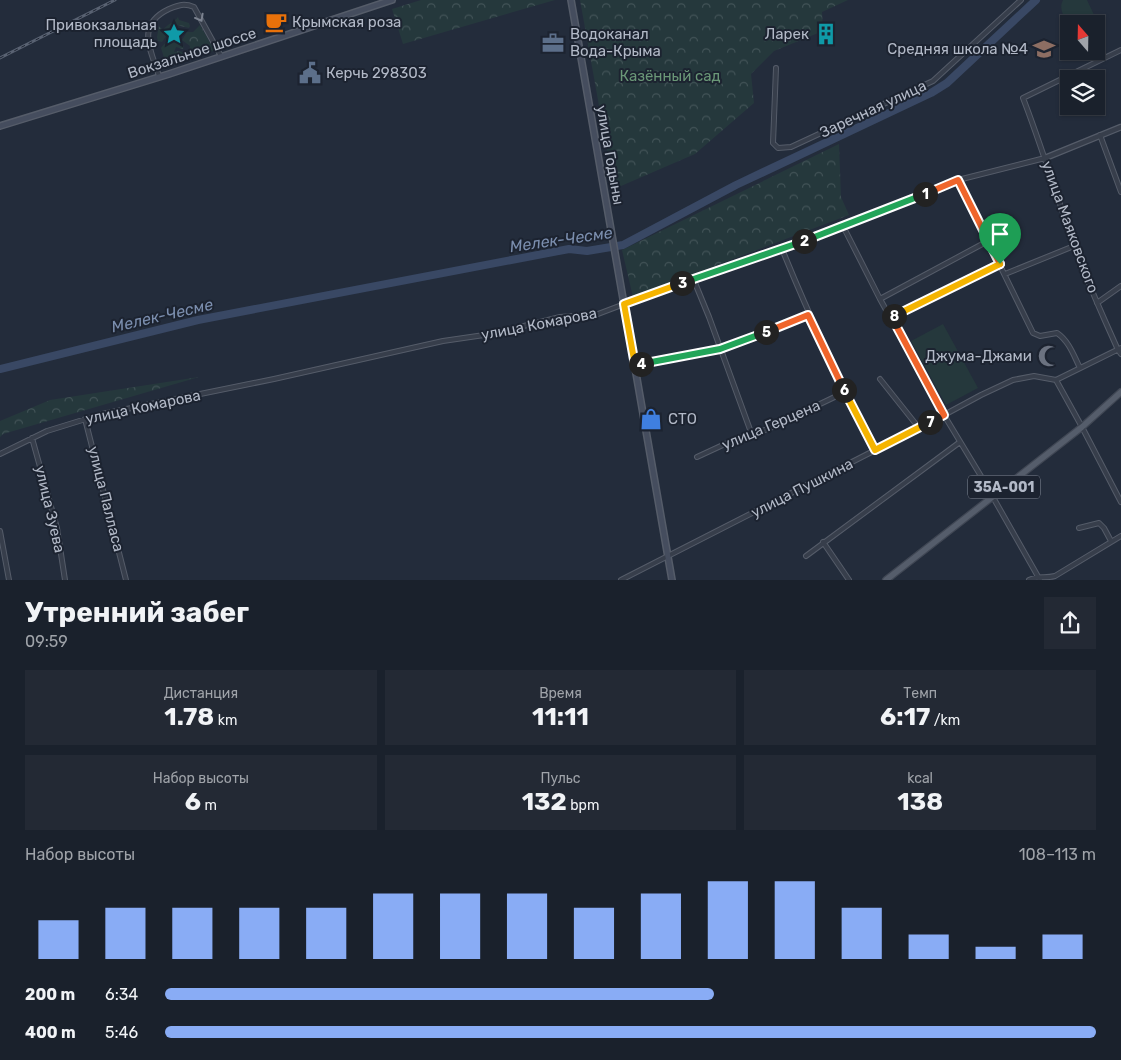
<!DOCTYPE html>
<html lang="ru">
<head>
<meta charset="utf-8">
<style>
	body { margin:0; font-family:Rubik,sans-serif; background:#232934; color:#f1f3f6; height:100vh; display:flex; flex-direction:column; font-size:19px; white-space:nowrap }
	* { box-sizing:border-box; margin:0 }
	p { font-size:16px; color:#9fa3a9 }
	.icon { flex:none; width:28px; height:28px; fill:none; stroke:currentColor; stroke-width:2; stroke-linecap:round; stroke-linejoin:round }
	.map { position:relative; height:580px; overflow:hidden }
	.details { display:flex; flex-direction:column; background:#1a212c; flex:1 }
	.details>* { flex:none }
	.needle { width:32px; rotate:340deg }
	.buttons { position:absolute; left:1060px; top:15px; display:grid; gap:10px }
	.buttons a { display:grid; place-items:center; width:45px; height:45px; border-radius:0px; background:#1a212c; box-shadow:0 1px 4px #0004,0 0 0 1px #383e48; font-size:25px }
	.pin { position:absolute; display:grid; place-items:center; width:42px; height:42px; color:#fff; margin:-51px -21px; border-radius:50% 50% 50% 0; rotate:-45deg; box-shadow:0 0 5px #0007 }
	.pin .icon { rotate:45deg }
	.km { position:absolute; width:25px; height:25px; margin:-12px; border-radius:50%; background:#222; color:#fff; font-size:14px; line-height:25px; text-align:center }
	.round { display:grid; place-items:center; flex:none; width:52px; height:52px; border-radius:0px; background:#232934 }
	.summary { display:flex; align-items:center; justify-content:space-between; height:85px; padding:0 25px }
	h1 { font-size:28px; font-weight:700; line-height:38px }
	.metrics { display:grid; grid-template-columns:repeat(3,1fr); gap:8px; height:85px; padding:5px 25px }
	.metrics div { display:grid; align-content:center; border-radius:0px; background:#232934; text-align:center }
	.metrics b { font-size:25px; font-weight:700 }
	.metrics small { font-size:14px; font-weight:400 }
	.metrics p { font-size:14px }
	.chart { height:140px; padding:10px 25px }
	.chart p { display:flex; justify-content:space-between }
	.chart svg { width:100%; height:90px; margin-top:5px; stroke:#89acf5; stroke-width:6 }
	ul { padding:0 25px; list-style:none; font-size:16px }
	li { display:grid; grid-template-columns:80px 60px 1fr; align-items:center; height:38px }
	li i { height:12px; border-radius:6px; background:#89acf5 }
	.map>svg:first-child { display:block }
	.grass { fill:#25383c }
	.forest { fill:url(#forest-crowns) }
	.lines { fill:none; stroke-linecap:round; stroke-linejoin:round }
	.river { stroke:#394864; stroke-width:8 }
	.minor-casing { stroke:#555c69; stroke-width:6 }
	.tertiary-casing { stroke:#555c69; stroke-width:7 }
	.secondary-casing { stroke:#555c69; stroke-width:8 }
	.primary-casing { stroke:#404754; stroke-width:8 }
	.minor { stroke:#373e4b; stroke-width:4 }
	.tertiary { stroke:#373e4b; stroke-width:4.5 }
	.secondary { stroke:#454d5e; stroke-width:5 }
	.primary { stroke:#555d6b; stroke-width:5.5 }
	.rail-casing { stroke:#596272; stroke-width:3 }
	.rail { stroke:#1c2330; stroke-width:1; stroke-dasharray:4; stroke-linecap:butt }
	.oneway { stroke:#7b828f }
	.split-1-casing { stroke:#fff; stroke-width:10 }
	.split-2-casing { stroke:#fff; stroke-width:10 }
	.split-3-casing { stroke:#fff; stroke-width:10 }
	.split-4-casing { stroke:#fff; stroke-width:10 }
	.split-5-casing { stroke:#fff; stroke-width:10 }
	.split-6-casing { stroke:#fff; stroke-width:10 }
	.split-7-casing { stroke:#fff; stroke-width:10 }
	.split-8-casing { stroke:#fff; stroke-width:10 }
	.split-9-casing { stroke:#fff; stroke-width:10 }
	.split-1 { stroke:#f0652b; stroke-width:6 }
	.split-2 { stroke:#22a559; stroke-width:6 }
	.split-3 { stroke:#22a559; stroke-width:6 }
	.split-4 { stroke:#f5b400; stroke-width:6 }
	.split-5 { stroke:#22a559; stroke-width:6 }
	.split-6 { stroke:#f0652b; stroke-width:6 }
	.split-7 { stroke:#f5b400; stroke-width:6 }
	.split-8 { stroke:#f0652b; stroke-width:6 }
	.split-9 { stroke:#f5b400; stroke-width:6 }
	.labels { text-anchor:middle; stroke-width:4; stroke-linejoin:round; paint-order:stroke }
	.shield { fill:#1c2330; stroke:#858c9a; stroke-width:1 }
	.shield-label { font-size:14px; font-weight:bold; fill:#b2b9c7 }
	.poi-label { font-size:15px; fill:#b2b9c7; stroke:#1c2330; text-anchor:start }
	.street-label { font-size:15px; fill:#b2b9c7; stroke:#1c2330 }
	.park-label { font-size:15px; fill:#6a9777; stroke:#1c2330 }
	.water-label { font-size:16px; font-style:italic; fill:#7b8eae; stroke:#1c2330 }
</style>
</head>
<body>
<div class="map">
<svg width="1121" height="580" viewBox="0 0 1121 580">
	<defs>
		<pattern id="forest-crowns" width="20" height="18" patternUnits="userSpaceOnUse" patternTransform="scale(1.25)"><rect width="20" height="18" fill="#25383c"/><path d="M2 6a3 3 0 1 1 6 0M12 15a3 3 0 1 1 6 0" fill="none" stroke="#425357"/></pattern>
	</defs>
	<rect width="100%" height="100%" fill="#232c3b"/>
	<!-- grass -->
	<path class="grass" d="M1063 0H1087L1105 38V48C1098 56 1089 59 1081 51H1096V24H1069V26C1065 18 1058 9 1063 0Z
		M943 324 978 388 946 405 911 341Z"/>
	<!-- forest -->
	<path class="forest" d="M421 0H555L403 44 392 9Z
		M580 0H848L822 12 823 31 774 51 751 74 754 103 695 154 614 189Z
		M178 17 179 20 189 23 190 26 189 28 176 25 170 37 166 36 162 42 158 41 157 37 159 26 163 30C167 24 175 22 178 17Z
		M200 25 213 48V51L168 65 166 64 161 48C167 39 175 42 184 46L183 49 176 47 174 52 180 51 186 54 189 53 190 46 182 40 187 32H193Z
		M839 144 841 197 849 215 633 297 622 250Z
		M199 377 3 434 0 437V421L50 400Z"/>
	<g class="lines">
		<!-- river -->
		<path class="river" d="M0 369 198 320 569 249 587 251 623 245 736 185 931 93 947 83 1036 0"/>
		<!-- minor casing -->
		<g class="minor-casing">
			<path id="minor" d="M1121 50 1023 98C1042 147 1057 198 1075 247 1087 282 1103 316 1118 350L1121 354
				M776 68 773 143 778 148 791 147 933 81 1021 0
				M159 76C151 50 135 25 169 9 179 5 184 3 194 7L221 56
				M1100 135 1121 192
				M958 180 1033 333 1040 336 1057 333C1069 341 1074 356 1080 368
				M843 226 880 299 944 415 993 496
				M782 249C810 318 841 384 875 450
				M1005 274 1074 246
				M693 278 709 317 752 435
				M880 299 988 241
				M1097 303 1121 286
				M892 318 1000 264
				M635 365 720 349 808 315
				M880 379 919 428
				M1056 380 1082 427
				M85 419 126 580
				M1083 429 1121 502
				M32 438 57 528 65 580
				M0 454 47 431 102 414 274 379 443 341 491 334 560 317 598 314 693 278 782 249 958 180 1045 158
				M697 457 738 438 768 429 845 392
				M994 499 1040 580
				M1079 528 1099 523 1104 528 1111 541
				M0 531 9 580
				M823 542 849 580
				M806 556 960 442
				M621 580 944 415 981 395 1013 380 1034 376 1056 380 1121 348
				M1029 580C1039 575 1044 579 1055 576L1121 536"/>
		</g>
		<!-- tertiary casing -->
		<g class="tertiary-casing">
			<path id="tertiary" d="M1045 158 1121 127"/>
		</g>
		<!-- secondary casing -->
		<g class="secondary-casing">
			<path id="secondary" d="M571 0 672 580
				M0 126 169 74 392 0"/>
		</g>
		<!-- primary casing -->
		<g class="primary-casing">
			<path id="primary" d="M886 580 1082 427 1121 392"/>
		</g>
		<!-- minor -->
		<use href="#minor" class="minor"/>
		<!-- tertiary -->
		<use href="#tertiary" class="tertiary"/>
		<!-- secondary -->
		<use href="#secondary" class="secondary"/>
		<!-- primary -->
		<use href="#primary" class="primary"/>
		<!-- rail casing -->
		<g class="rail-casing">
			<path id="rail" d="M0 58 115 0"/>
		</g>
		<!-- rail -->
		<use href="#rail" class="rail"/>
	</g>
	<!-- one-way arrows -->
	<defs><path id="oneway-chevron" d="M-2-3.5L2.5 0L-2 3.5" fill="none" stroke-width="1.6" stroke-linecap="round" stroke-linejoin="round" transform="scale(1.25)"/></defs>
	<use class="oneway" href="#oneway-chevron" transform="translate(200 18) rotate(61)"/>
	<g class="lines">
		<!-- split-1 casing -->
		<g class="split-1-casing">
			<path id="split-1" d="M925 194 958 180 1000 264"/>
		</g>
		<!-- split-2 casing -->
		<g class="split-2-casing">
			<path id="split-2" d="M804 241 925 194"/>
		</g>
		<!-- split-3 casing -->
		<g class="split-3-casing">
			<path id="split-3" d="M682 283 804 241"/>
		</g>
		<!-- split-4 casing -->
		<g class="split-4-casing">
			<path id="split-4" d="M641 364 635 365 624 304 682 283"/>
		</g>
		<!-- split-5 casing -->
		<g class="split-5-casing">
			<path id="split-5" d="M641 364 720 349 766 332"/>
		</g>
		<!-- split-6 casing -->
		<g class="split-6-casing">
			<path id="split-6" d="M766 332 808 315 844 390"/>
		</g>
		<!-- split-7 casing -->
		<g class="split-7-casing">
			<path id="split-7" d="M844 390 875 450 930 422"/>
		</g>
		<!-- split-8 casing -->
		<g class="split-8-casing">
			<path id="split-8" d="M894 316 892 318 944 415 930 422"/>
		</g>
		<!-- split-9 casing -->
		<g class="split-9-casing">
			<path id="split-9" d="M894 316 1000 264"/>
		</g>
		<!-- split-1 -->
		<use href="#split-1" class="split-1"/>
		<!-- split-2 -->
		<use href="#split-2" class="split-2"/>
		<!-- split-3 -->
		<use href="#split-3" class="split-3"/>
		<!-- split-4 -->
		<use href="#split-4" class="split-4"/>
		<!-- split-5 -->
		<use href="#split-5" class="split-5"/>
		<!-- split-6 -->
		<use href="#split-6" class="split-6"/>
		<!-- split-7 -->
		<use href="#split-7" class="split-7"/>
		<!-- split-8 -->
		<use href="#split-8" class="split-8"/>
		<!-- split-9 -->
		<use href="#split-9" class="split-9"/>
	</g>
	<!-- icons -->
	<defs>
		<g id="cafe-bare" transform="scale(1.725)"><path d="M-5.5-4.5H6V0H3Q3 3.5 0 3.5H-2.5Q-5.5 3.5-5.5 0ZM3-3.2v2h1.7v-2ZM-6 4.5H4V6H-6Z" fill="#e8710a" stroke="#1c2330" stroke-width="2.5" paint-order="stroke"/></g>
		<g id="sight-bare" transform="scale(1.725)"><path d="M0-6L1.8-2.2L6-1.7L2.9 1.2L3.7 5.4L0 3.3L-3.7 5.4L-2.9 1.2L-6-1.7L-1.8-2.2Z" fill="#0f9aa8" stroke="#1c2330" stroke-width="2.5" paint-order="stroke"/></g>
		<g id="building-bare" transform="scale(1.725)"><path d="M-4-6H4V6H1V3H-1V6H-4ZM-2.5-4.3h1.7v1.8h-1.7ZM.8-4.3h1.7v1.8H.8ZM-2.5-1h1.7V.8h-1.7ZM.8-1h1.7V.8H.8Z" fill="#0f9aa8" stroke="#1c2330" stroke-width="2.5" paint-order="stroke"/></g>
		<g id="office-bare" transform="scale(1.725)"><path d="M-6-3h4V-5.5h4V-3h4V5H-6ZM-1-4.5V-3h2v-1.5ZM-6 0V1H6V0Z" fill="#5c6f8a" stroke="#1c2330" stroke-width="2.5" paint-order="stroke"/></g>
		<g id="school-bare" transform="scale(1.725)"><path d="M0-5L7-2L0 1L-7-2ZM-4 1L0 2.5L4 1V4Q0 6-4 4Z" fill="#8d6e63" stroke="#1c2330" stroke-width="2.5" paint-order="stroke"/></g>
		<g id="civic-bare" transform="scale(1.725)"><path d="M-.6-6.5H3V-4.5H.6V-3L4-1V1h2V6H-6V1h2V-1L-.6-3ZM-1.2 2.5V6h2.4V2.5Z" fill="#5c6f8a" stroke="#1c2330" stroke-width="2.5" paint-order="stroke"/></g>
		<g id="mosque-bare" transform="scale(1.725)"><path d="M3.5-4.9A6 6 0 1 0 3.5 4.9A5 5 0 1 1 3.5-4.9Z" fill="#6b7280" stroke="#1c2330" stroke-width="2.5" paint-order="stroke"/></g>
		<g id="shop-bare" transform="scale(1.725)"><path d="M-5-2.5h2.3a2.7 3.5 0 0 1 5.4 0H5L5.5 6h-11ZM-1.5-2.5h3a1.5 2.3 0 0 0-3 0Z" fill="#3f7fe0" stroke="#1c2330" stroke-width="2.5" paint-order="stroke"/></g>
	</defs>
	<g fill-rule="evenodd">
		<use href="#cafe-bare" x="276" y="22"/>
		<use href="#sight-bare" x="174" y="34"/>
		<use href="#building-bare" x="826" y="34"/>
		<use href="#office-bare" x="553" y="43"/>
		<use href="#school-bare" x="1044" y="49"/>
		<use href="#civic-bare" x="310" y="73"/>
		<use href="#mosque-bare" x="1049" y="356"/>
		<use href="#shop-bare" x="651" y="419"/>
	</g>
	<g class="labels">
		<!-- shield labels -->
		<rect class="shield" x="968" y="475.5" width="72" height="23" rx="4"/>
		<g class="shield-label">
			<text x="1004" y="492">35А-001</text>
		</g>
		<!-- poi labels -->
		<g class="poi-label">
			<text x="292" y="27">Крымская роза</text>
			<text x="157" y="30" text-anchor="end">Привокзальная<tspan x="157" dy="17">площадь</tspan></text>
			<text x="570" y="39">Водоканал<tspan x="570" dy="17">Вода-Крыма</tspan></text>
			<text x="809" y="39" text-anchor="end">Ларек</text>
			<text x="1028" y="54" text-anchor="end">Средняя школа №4</text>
			<text x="326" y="78">Керчь 298303</text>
			<text x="1032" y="361" text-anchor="end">Джума-Джами</text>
			<text x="668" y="424">СТО</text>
		</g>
		<!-- street labels -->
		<g class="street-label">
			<text transform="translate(192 53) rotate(-18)" y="5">Вокзальное шоссе</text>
			<text transform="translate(873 109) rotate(-25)" y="5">Заречная улица</text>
			<text transform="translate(610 155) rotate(80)" y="5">улица Годыны</text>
			<text transform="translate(1070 227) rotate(70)" y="5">улица Маяковского</text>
			<text transform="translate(539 324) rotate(-11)" y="5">улица Комарова</text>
			<text transform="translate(143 407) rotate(-12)" y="5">улица Комарова</text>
			<text transform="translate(771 425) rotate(-23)" y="5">улица Герцена</text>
			<text transform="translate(802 488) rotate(-27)" y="5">улица Пушкина</text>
			<text transform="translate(106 499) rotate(76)" y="5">улица Палласа</text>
			<text transform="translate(50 509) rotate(77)" y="5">улица Зуева</text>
		</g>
		<!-- park labels -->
		<g class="park-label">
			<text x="670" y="81">Казённый сад</text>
		</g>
		<!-- water labels -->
		<g class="water-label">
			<text transform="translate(561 239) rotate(-8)" y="6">Мелек-Чесме</text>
			<text transform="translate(162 315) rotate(-13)" y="6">Мелек-Чесме</text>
		</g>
	</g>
</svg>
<div class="buttons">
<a><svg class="needle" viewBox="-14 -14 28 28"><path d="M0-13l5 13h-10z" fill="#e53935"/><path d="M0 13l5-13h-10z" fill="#9fa3a9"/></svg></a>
<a><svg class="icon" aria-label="layers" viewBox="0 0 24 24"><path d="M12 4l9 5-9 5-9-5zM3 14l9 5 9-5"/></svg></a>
</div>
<div class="pin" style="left:1000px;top:264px;background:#1e9e55"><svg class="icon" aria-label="arrive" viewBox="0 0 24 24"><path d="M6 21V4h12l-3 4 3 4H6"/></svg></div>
<b class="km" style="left:925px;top:194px">1</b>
<b class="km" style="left:804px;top:241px">2</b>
<b class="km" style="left:682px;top:283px">3</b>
<b class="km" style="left:641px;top:364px">4</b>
<b class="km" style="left:766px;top:332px">5</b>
<b class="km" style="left:844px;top:390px">6</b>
<b class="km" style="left:930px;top:422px">7</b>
<b class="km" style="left:894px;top:316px">8</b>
</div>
<section class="details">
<div class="summary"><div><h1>Утренний забег</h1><p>09:59</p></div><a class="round"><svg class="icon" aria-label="share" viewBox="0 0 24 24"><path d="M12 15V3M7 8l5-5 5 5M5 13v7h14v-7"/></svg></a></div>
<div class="metrics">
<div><p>Дистанция</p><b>1.78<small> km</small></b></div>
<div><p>Время</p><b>11:11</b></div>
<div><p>Темп</p><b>6:17<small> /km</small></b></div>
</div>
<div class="metrics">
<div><p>Набор высоты</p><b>6<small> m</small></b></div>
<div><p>Пульс</p><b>132<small> bpm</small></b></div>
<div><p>kcal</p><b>138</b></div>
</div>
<div class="chart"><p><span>Набор высоты</span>108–113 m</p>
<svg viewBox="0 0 160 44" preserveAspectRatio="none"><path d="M5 44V25M15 44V19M25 44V19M35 44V19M45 44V19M55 44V12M65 44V12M75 44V12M85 44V19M95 44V12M105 44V6M115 44V6M125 44V19M135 44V32M145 44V38M155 44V32"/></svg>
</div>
<ul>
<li><b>200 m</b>6:34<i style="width:59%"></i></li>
<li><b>400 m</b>5:46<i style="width:100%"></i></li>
</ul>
</section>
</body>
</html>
